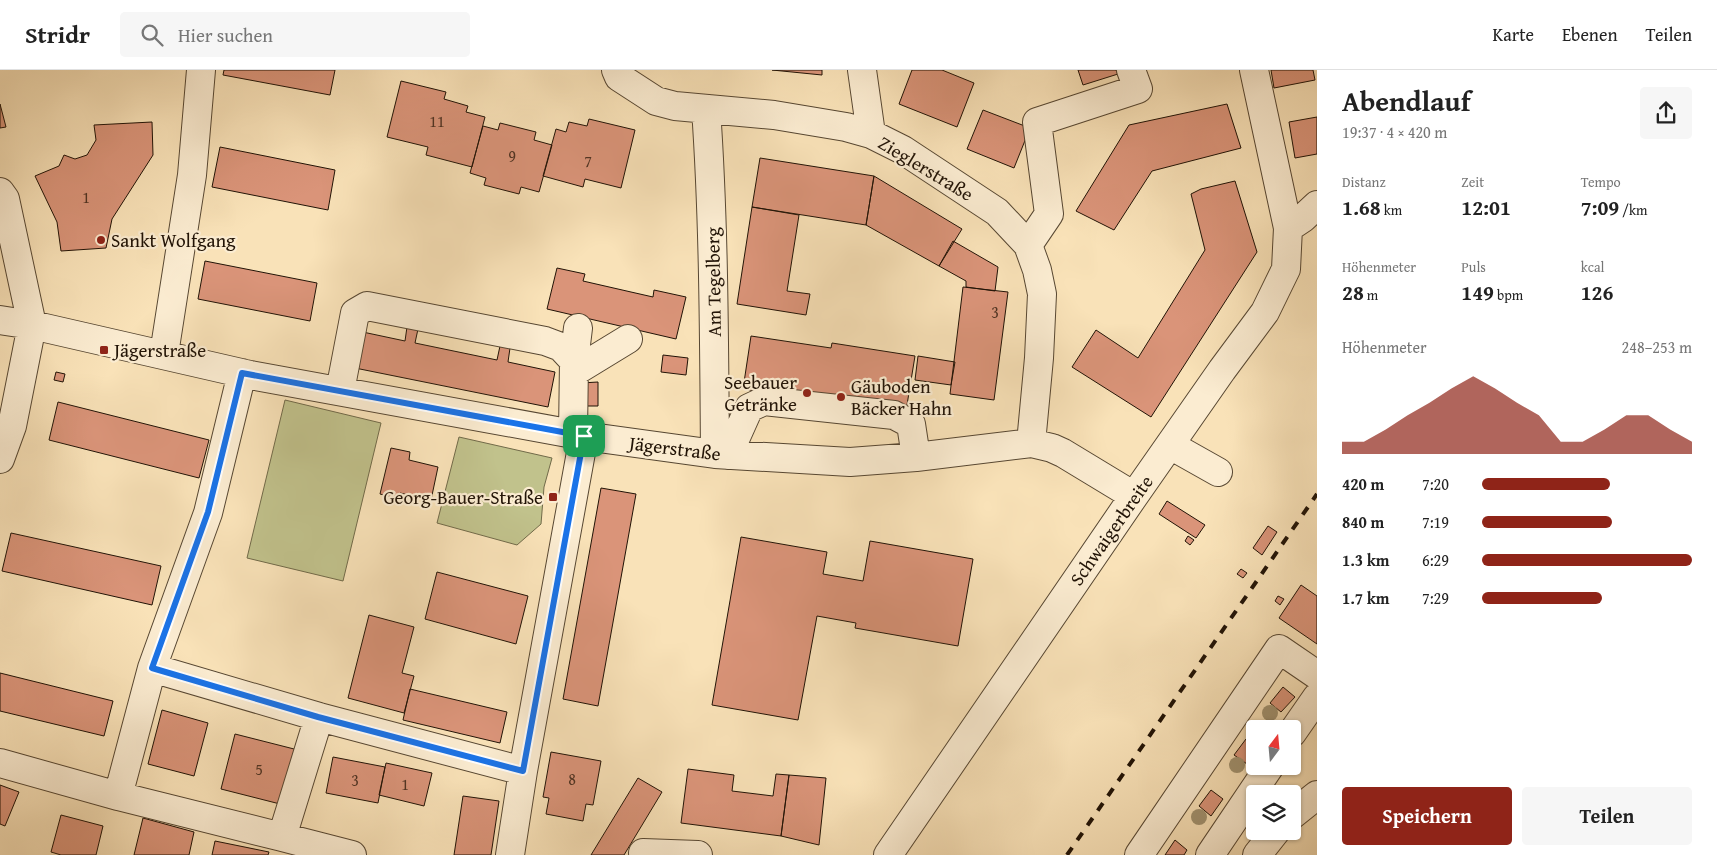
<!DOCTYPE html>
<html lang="de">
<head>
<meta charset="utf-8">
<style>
	body { margin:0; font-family:"Gentium Book Plus",serif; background:#f6f6f6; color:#222; height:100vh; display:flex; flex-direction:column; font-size:19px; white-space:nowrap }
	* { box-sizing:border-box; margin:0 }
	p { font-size:16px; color:#767676 }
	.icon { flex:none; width:28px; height:28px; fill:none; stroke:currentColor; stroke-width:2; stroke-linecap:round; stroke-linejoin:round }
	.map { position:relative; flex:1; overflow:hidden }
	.details { display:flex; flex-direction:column; background:#fff; width:400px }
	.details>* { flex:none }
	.needle { width:32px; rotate:16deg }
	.buttons { position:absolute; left:1246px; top:650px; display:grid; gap:10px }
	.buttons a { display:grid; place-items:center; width:55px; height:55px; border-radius:5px; background:#fff; box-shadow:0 1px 4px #0004; font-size:25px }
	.pin { position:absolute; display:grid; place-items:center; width:42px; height:42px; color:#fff; margin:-21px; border-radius:10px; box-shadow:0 2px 8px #0006 }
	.round { display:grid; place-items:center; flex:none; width:52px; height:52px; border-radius:5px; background:#f6f6f6 }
	.overview { display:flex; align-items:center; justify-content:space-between; height:85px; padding:0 25px }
	h1 { font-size:28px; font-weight:700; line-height:38px }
	.metrics { display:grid; grid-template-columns:repeat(3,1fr); gap:8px; height:85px; padding:5px 25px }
	.metrics div { display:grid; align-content:center }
	.metrics b { font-size:21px; font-weight:700 }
	.metrics small { font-size:14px; font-weight:400 }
	.metrics p { font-size:14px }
	.chart { height:140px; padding:10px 25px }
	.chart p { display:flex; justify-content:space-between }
	.chart svg { width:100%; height:90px; margin-top:5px; fill:#8f2418; opacity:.7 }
	.button { display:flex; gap:10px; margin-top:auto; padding:10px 25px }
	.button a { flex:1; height:58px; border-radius:5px; background:#8f2418; color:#fff; font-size:20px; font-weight:700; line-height:58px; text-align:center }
	.button a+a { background:#f6f6f6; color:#222 }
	ul { padding:0 25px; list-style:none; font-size:16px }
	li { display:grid; grid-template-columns:80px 60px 1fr; align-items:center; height:38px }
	li i { height:12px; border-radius:6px; background:#8f2418 }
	header { display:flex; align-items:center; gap:30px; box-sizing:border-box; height:70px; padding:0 25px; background:#fff; border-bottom:1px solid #e0e0e0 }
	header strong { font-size:24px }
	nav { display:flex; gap:28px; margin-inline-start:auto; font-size:18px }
	.search { width:350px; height:45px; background:#f6f6f6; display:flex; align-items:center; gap:12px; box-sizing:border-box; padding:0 18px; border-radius:5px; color:#767676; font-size:19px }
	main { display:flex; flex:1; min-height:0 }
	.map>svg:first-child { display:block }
	.green { fill:#c1c28c; stroke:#716a49 }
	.building { fill:#da9479; stroke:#211306 }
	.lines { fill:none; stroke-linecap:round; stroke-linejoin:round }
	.minor-casing { stroke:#574732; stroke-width:30 }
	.minor { stroke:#fbecd1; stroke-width:28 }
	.rail { stroke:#211306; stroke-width:4; stroke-dasharray:9 9; stroke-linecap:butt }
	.tree { fill:#a19270 }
	.route-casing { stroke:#fff; stroke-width:10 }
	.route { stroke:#1a73e8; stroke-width:6 }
	.poi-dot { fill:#8f2418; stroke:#fbecd1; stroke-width:2 }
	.labels { text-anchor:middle; stroke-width:4.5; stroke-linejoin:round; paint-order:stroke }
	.number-label { font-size:16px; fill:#4f3323 }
	.street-label { font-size:19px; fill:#211306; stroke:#fbecd1 }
	.poi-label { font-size:19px; fill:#211306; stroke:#fbecd1; text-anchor:start }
</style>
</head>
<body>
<header>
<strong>Stridr</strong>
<div class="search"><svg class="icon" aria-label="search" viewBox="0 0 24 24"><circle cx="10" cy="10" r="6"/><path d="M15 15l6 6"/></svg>Hier suchen</div>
<nav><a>Karte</a><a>Ebenen</a><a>Teilen</a></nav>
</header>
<main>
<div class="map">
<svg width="1317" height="785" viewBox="0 0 1317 785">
	<rect width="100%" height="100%" fill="#f9e2b8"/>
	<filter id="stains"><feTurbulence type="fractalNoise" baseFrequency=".004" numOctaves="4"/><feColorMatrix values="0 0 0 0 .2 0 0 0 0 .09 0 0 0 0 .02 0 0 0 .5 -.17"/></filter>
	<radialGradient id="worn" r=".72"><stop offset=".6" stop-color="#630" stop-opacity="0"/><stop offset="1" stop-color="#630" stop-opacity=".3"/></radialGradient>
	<!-- green -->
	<path class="green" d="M285 330 381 353 343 511 247 488Z
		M459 367 552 388 544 417 541 454 517 475 437 453Z"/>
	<!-- building -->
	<path class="building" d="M224 0H335L330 25 223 5Z
		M772 0H822V5Z
		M912 0H942L974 13 957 57 899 34Z
		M1078 0H1116L1118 4 1083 15Z
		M1271 0H1313L1315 10 1274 18Z
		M401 11 446 22 444 29 468 36 466 42 485 47 472 97 426 85 428 77 387 67Z
		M0 34 6 57 0 58Z
		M1227 34 1241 78 1152 101 1114 160 1076 141 1129 55Z
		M983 40 1030 58 1014 98 967 79Z
		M1317 47V84L1295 88 1289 52Z
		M589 49 635 60 621 118 585 109 583 117 543 106 556 59 566 62 569 52 587 56Z
		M152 52 153 85 112 149 106 178 61 181 57 152 35 106 59 96 64 85 75 89 87 85 96 70 94 55Z
		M500 53 536 62 534 70 552 75 539 122 521 117 519 124 484 115 486 108 470 103 483 56 498 60Z
		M220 77 335 100 328 140 212 117Z
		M760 88 874 106 866 155 752 137Z
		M874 106 962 159 939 196 866 155Z
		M1235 111 1257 182 1151 347 1072 297 1096 260 1138 288 1205 180 1191 124 1201 119Z
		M752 137 799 145 787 221 810 224 806 245 737 234Z
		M953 171 998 197 995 221 966 217V211L939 196Z
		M205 191 317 213 310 251 198 229Z
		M557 198 585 204 583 211 631 222 653 227 654 220 686 227 676 269 547 239Z
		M963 217 1008 222 994 330 950 324Z
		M407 257 418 259 415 273 497 290 500 276 510 278 508 292 555 302 548 337 350 297 358 261 405 271Z
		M751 266 831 278 832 273 915 286 906 341 823 331 743 319Z
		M663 285 688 288 686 305 661 302Z
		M918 286 955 292 951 315 915 310Z
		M56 302 65 304 63 312 54 310Z
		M598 312V336H581V313Z
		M58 332 209 370 199 408 49 370Z
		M391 378 410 382 409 390 438 397 431 430 400 423 399 429 380 424Z
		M601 418 636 424 598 636 563 629Z
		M1167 431 1205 455 1196 468 1159 444Z
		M1268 456 1277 462 1262 485 1253 478Z
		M11 463 161 496 152 535 2 501Z
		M1188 466 1194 470 1190 475 1185 471Z
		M741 467 827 482 823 504 863 511 870 471 973 489 958 576 855 558 856 553 817 546 798 650 712 635Z
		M1241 499 1247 503 1243 508 1237 504Z
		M437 502 528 526 516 574 425 549Z
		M1301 515 1317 526V574L1279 548Z
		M1278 526 1284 529 1280 535 1275 531Z
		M369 545 414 557 402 603 414 606 404 643 348 628Z
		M0 603 113 631 104 666 0 641Z
		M1283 617 1295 627 1281 642 1270 633Z
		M410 619 507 642 500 673 403 650Z
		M162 640 208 653 194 706 148 694Z
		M235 664 298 680 284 735 221 719Z
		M1246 669 1255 675V683L1247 694 1234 685Z
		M551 682 601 691 593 735 586 734 583 751 546 744 549 728 543 727Z
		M333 687 385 697 378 733 326 723Z
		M386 693 432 703 424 736 379 725Z
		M688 699 734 705 732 721 773 726 776 704 789 705 781 766 681 753Z
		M789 705 826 708 819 775 781 766Z
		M638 708 662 722 624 785H591Z
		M0 715 19 722 5 756 0 754Z
		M1211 720 1223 729 1211 746 1199 736Z
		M463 726 499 731 491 785H454Z
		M61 745 103 756 96 785H61L51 782Z
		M143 748 194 762 189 785H134Z
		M1175 770 1187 780 1184 785H1165Z
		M215 771 269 782 268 785H212Z"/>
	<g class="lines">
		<!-- minor casing -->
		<g class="minor-casing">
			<path id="minor" d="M616 0 619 7 656 31 675 36 774 45 846 57 871 64 903 80 997 142 1028 175 1037 200 1042 224 1039 288 1031 373
				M862 0 871 64
				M706 39C714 154 714 269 715 384
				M0 122 5 129 32 255 12 356 0 389
				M1288 158 1303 148 1317 135
				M1028 175 1049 144 1037 52 1138 19 1131 0
				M0 250 32 255 250 305 584 366 715 384 850 392 916 387 1031 373 1052 378 1063 383 1134 426
				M164 284 192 105 201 0
				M574 291 578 258
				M574 302 628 269
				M340 321 355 243 367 236 545 271 561 277 574 291 573 364
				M1170 375 1218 402
				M728 385 749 338 764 331 894 345 911 354 916 387
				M319 647 523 701
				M1292 663 1317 627
				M0 693 118 726 152 598 208 443 242 303
				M118 726 282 767 319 647 152 598
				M1292 745 1317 725
				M282 767 352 785
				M643 783 698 785
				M510 785 523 701 584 366
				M888 785 1134 426 1222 300 1265 242 1286 199 1288 158 1254 0
				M1139 785 1279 579 1317 605
				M1210 785 1270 696
				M1257 785 1276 761"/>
		</g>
		<!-- minor -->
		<use href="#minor" class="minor"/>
		<!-- rail -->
		<path class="rail" d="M1067 785 1317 424"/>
	</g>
	<!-- trees -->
	<g class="tree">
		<circle cx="1270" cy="643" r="8"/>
		<circle cx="1237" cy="695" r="8"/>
		<circle cx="1199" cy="747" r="8"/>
	</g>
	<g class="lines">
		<!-- route casing -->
		<g class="route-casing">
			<path id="route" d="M242 303 584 366 523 701 318 647 152 598 208 442Z"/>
		</g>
		<!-- route -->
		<use href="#route" class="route"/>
	</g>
	<!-- markers -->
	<g class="poi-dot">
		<circle cx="101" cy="170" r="5"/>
		<rect x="99" y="275" width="10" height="10" rx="2.5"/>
		<circle cx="807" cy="323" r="5"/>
		<circle cx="841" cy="327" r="5"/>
		<rect x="548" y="422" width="10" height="10" rx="2.5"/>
	</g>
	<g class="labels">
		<!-- number labels -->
		<g class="number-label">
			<text x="437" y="57">11</text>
			<text x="512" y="92">9</text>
			<text x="588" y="97">7</text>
			<text x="86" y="133">1</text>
			<text x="995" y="248">3</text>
			<text x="259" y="705">5</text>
			<text x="572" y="715">8</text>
			<text x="355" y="716">3</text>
			<text x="405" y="720">1</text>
		</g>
		<!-- street labels -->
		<g class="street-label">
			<text transform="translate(926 98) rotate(31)" y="7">Zieglerstraße</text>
			<text transform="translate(713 212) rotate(-91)" y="7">Am Tegelberg</text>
			<text transform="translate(675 378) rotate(7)" y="7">Jägerstraße</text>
			<text transform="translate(1111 460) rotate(-55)" y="7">Schwaigerbreite</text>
		</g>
		<!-- poi labels -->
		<g class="poi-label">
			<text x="111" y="177">Sankt Wolfgang</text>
			<text x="114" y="287">Jägerstraße</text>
			<text x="797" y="319" text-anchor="end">Seebauer<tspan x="797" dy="22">Getränke</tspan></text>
			<text x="851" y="323">Gäuboden<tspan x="851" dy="22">Bäcker Hahn</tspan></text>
			<text x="543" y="434" text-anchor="end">Georg-Bauer-Straße</text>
		</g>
	</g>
	<rect width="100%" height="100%" filter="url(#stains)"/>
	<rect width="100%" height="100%" fill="url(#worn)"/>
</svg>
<div class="buttons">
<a><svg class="needle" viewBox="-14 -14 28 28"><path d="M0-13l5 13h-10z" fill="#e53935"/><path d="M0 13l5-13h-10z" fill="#767676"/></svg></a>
<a><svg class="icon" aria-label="layers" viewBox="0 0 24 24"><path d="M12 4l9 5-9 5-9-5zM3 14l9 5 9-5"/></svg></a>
</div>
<div class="pin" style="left:584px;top:366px;background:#1e9e55"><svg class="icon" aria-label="arrive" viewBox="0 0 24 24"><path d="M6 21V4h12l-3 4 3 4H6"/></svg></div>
</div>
<section class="details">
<div class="overview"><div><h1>Abendlauf</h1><p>19:37 · 4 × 420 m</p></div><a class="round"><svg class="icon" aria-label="share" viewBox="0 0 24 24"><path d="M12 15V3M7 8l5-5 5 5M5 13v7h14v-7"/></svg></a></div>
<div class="metrics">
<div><p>Distanz</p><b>1.68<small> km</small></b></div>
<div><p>Zeit</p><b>12:01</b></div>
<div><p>Tempo</p><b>7:09<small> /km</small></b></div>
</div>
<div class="metrics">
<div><p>Höhenmeter</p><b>28<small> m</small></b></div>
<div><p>Puls</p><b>149<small> bpm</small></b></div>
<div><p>kcal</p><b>126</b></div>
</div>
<div class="chart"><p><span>Höhenmeter</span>248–253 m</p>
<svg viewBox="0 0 160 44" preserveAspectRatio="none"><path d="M0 44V38L10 38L20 32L30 25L40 19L50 12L60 6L70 12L80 19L90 25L100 38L110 38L120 32L130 25L140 25L150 32L160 38V44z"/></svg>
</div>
<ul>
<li><b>420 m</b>7:20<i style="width:61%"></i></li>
<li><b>840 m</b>7:19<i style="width:62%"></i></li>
<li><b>1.3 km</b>6:29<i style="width:100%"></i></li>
<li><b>1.7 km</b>7:29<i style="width:57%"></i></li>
</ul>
<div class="button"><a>Speichern</a><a>Teilen</a></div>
</section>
</main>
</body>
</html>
